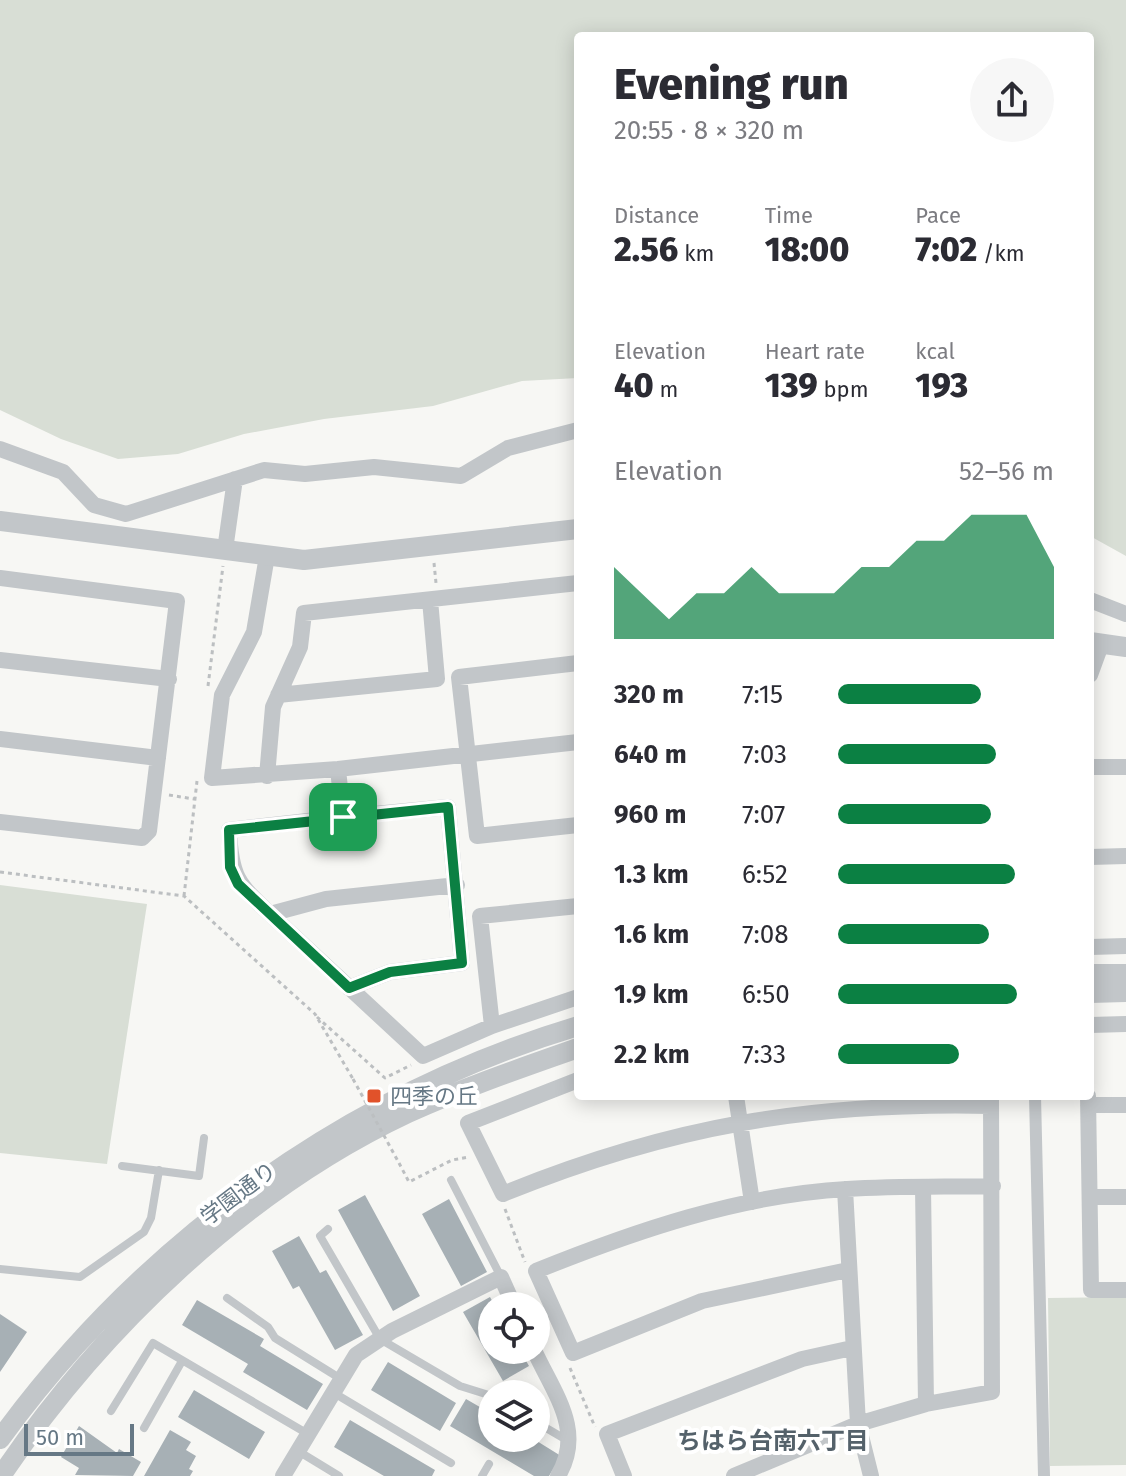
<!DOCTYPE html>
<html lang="en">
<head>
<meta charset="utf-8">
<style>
	body { margin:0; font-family:"Fira Sans","Noto Sans JP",sans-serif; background:#f7f7f7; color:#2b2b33; height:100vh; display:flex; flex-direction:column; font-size:30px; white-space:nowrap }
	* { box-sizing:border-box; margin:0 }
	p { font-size:26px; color:#7c7c81 }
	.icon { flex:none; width:44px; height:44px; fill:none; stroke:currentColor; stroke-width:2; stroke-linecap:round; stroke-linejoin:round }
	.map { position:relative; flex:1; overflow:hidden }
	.panel { position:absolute; left:574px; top:32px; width:520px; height:1068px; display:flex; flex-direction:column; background:#fff; border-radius:8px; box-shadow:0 4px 20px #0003 }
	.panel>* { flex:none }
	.tools { position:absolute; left:478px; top:1292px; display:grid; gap:16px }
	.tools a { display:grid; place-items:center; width:72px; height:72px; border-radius:50%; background:#fff; box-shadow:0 4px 20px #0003; font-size:40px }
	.scale { position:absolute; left:24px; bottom:20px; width:110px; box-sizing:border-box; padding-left:8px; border:4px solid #667885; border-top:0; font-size:22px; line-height:28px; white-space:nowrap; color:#667885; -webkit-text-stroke:6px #fff; paint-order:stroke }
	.pin { position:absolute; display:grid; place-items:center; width:68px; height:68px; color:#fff; margin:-34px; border-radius:16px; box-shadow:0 4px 12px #0006 }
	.round { display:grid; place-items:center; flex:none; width:84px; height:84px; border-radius:42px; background:#f7f7f7 }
	.overview { display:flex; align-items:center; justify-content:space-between; height:136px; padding:0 40px }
	h1 { font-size:44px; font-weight:800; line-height:60px }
	.figures { display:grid; grid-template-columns:repeat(3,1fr); gap:12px; height:136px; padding:8px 40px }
	.figures div { display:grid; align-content:center }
	.figures b { font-size:34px; font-weight:800 }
	.figures small { font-size:22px; font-weight:400 }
	.figures p { font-size:22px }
	.chart { height:224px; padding:16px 40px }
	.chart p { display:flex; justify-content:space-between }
	.chart svg { width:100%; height:144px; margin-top:8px; fill:#0b8043; opacity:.7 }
	ul { padding:0 40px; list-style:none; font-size:26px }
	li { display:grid; grid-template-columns:128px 96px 1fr; align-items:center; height:60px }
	li i { height:20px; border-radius:10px; background:#0b8043 }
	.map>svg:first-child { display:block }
	.green { fill:#d8ded5 }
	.building { fill:#a7b0b5 }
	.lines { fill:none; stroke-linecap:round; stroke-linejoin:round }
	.path { stroke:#bcbfc1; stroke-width:3; stroke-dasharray:4 4; stroke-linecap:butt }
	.service { stroke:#c2c6c9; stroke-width:8 }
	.pedestrian { stroke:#c2c6c9; stroke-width:12 }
	.minor { stroke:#c2c6c9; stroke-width:16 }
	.tertiary { stroke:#c2c6c9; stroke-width:20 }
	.path-bridge { stroke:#bcbfc1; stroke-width:3; stroke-dasharray:4 4; stroke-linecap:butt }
	.route-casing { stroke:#fff; stroke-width:16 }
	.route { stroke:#0b8043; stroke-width:10 }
	.poi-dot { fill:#e1522a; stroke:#fff; stroke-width:3 }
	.labels { text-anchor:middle; stroke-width:8; stroke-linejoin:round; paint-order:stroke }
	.poi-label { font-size:22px; fill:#667885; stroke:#fff; text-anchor:start }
	.street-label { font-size:22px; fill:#667885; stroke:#fff }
	.neighbourhood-label { font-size:24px; font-weight:bold; fill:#54616a; stroke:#fff }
</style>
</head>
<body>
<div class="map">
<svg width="1126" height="1476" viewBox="0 0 1126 1476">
	<rect width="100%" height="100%" fill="#f7f7f4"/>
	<!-- green -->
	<path class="green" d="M0 0H1126V556L1090 536V36H578V378L522 381 433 406 324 419 244 434 178 454 118 459 61 439 0 410Z
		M0 885 147 904 107 1164 0 1153Z
		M1126 1297V1465L1050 1466 1048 1298Z"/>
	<!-- building -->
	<path class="building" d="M365 1195 420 1296 393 1311 338 1210Z
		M449 1199 487 1272 461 1286 422 1214Z
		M299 1236 320 1273 326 1270 363 1335 335 1350 299 1286 293 1289 272 1251Z
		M490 1297 495 1306 492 1350H520L529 1366 503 1381 463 1312Z
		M197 1300 264 1339 260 1346 323 1384 307 1410 243 1372 248 1364 182 1325Z
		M0 1314 27 1332 0 1372Z
		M388 1362 456 1403 440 1431 371 1390Z
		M194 1390 265 1432 249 1459 178 1417Z
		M466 1399 492 1414V1438H532L561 1456 549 1476H534L450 1426Z
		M350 1420 435 1470 432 1476H384L334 1447Z
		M79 1426 117 1453 119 1449 141 1462 133 1476 75 1475 79 1468 61 1457Z
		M170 1430 191 1442 186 1450 196 1456 189 1469 193 1471 190 1476H144Z"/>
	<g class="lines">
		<!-- path -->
		<path class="path" d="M434 563 436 583
			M208 686 223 566
			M169 795 194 799
			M0 872 184 896 315 1014 353 1079
			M184 896 197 781
			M317 1017 385 1078 411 1065
			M399 1163 409 1182 452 1160 469 1157
			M505 1209 525 1262
			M570 1368 595 1427"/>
		<!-- service -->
		<path class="service" d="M122 1166 199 1176 204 1138
			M451 1180 501 1277
			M328 1229 320 1236 380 1339 460 1386 492 1396
			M0 1269 80 1277 144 1232 151 1218 159 1170
			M227 1298 268 1327 275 1338 341 1379
			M334 1393 451 1463
			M111 1411 153 1343 308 1434
			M536 1422 570 1442
			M144 1428 182 1361
			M298 1451 339 1476
			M482 1476 489 1464"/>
		<!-- pedestrian -->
		<path class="pedestrian" d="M1035 1096 1044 1476"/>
		<!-- minor -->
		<path class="minor" d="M0 449 63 472 94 505 126 514 264 470 305 474 374 467 461 476 508 448 578 430
			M225 550 235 479
			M267 556 254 632 222 695 212 778 338 769 578 742
			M0 578 177 601 149 831 142 838 0 822
			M1090 600 1126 614
			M0 660 169 679
			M578 663 459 677 477 836 578 825
			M1090 675 1101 645
			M278 695 437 679 430 600
			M0 739 158 758
			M1090 767H1126
			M267 776 273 707 300 647 304 613 578 583
			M343 817 448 807 462 963 390 972 349 988
			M1090 857 1126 856
			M457 885 326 899 270 914 423 1056 492 1026
			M578 906 480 916 492 1026 578 997
			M270 914C237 883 231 876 229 830L343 817 338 769
			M1090 947 1126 946
			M1090 1025 1126 1024
			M578 1080 468 1123 503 1194C669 1126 812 1102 991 1106
			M736 1096 752 1202
			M1088 1096 1091 1290H1126
			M1088 1105H1126
			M923 1187 926 1404
			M845 1189 858 1424 871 1476
			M1090 1197H1126
			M848 1270 702 1301 573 1353 536 1271C635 1231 740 1195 847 1189 895 1186 944 1187 993 1186
			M534 1350C554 1394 585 1430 558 1476
			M283 1476 356 1355 392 1331 501 1277 514 1306
			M624 1476 607 1434 802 1359 852 1348
			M734 1476 858 1424 926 1404 992 1392 991 1098"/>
		<!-- tertiary -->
		<path class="tertiary" d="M0 521 304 560 578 529
			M1090 642 1126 647
			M1090 974H1126
			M1090 993 1126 992
			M0 1439C143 1243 345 1096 578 1026
			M1 1476C100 1329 246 1189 408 1113 463 1088 521 1068 578 1048"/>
		<!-- path-bridge -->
		<path class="path-bridge" d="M353 1079 399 1163"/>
	</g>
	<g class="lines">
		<!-- route casing -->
		<g class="route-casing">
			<path id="route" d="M448 807 462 963 390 972 349 988 238 884 230 867 229 830Z"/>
		</g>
		<!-- route -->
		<use href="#route" class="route"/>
	</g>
	<!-- markers -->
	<rect class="poi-dot" x="366" y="1088" width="16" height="16" rx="4"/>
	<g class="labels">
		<!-- poi labels -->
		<g class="poi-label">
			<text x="390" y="1104">四季の丘</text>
		</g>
		<!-- street labels -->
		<g class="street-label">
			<text transform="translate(238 1193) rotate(-37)" y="8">学園通り</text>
		</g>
		<!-- neighbourhood labels -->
		<g class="neighbourhood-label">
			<text x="773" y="1449">ちはら台南六丁目</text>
		</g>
	</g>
</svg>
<div class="tools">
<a><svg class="icon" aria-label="locate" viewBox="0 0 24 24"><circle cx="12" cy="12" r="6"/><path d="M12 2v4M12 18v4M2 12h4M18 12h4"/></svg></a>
<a><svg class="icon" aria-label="layers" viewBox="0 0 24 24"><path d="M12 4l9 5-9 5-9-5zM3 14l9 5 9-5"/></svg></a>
</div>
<div class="scale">50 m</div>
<div class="pin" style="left:343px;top:817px;background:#1e9e55"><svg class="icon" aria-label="arrive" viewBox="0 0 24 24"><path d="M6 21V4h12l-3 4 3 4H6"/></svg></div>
<section class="panel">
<div class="overview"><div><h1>Evening run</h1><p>20:55 · 8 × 320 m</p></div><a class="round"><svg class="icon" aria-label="share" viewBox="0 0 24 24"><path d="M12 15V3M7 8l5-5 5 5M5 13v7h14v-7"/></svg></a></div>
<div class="figures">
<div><p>Distance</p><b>2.56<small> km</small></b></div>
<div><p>Time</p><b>18:00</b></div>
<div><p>Pace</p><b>7:02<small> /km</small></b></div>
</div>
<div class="figures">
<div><p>Elevation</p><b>40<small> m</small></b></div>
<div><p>Heart rate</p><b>139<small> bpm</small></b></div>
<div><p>kcal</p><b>193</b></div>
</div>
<div class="chart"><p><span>Elevation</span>52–56 m</p>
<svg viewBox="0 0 160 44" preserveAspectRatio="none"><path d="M0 44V22L10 30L20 38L30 30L40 30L50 22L60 30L70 30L80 30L90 22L100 22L110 14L120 14L130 6L140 6L150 6L160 22V44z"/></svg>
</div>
<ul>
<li><b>320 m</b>7:15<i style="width:66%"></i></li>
<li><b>640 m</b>7:03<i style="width:73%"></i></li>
<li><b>960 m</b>7:07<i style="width:71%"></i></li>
<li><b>1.3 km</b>6:52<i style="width:82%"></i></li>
<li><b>1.6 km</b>7:08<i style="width:70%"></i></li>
<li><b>1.9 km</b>6:50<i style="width:83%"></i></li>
<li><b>2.2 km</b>7:33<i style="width:56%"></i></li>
</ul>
</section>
</div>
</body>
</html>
